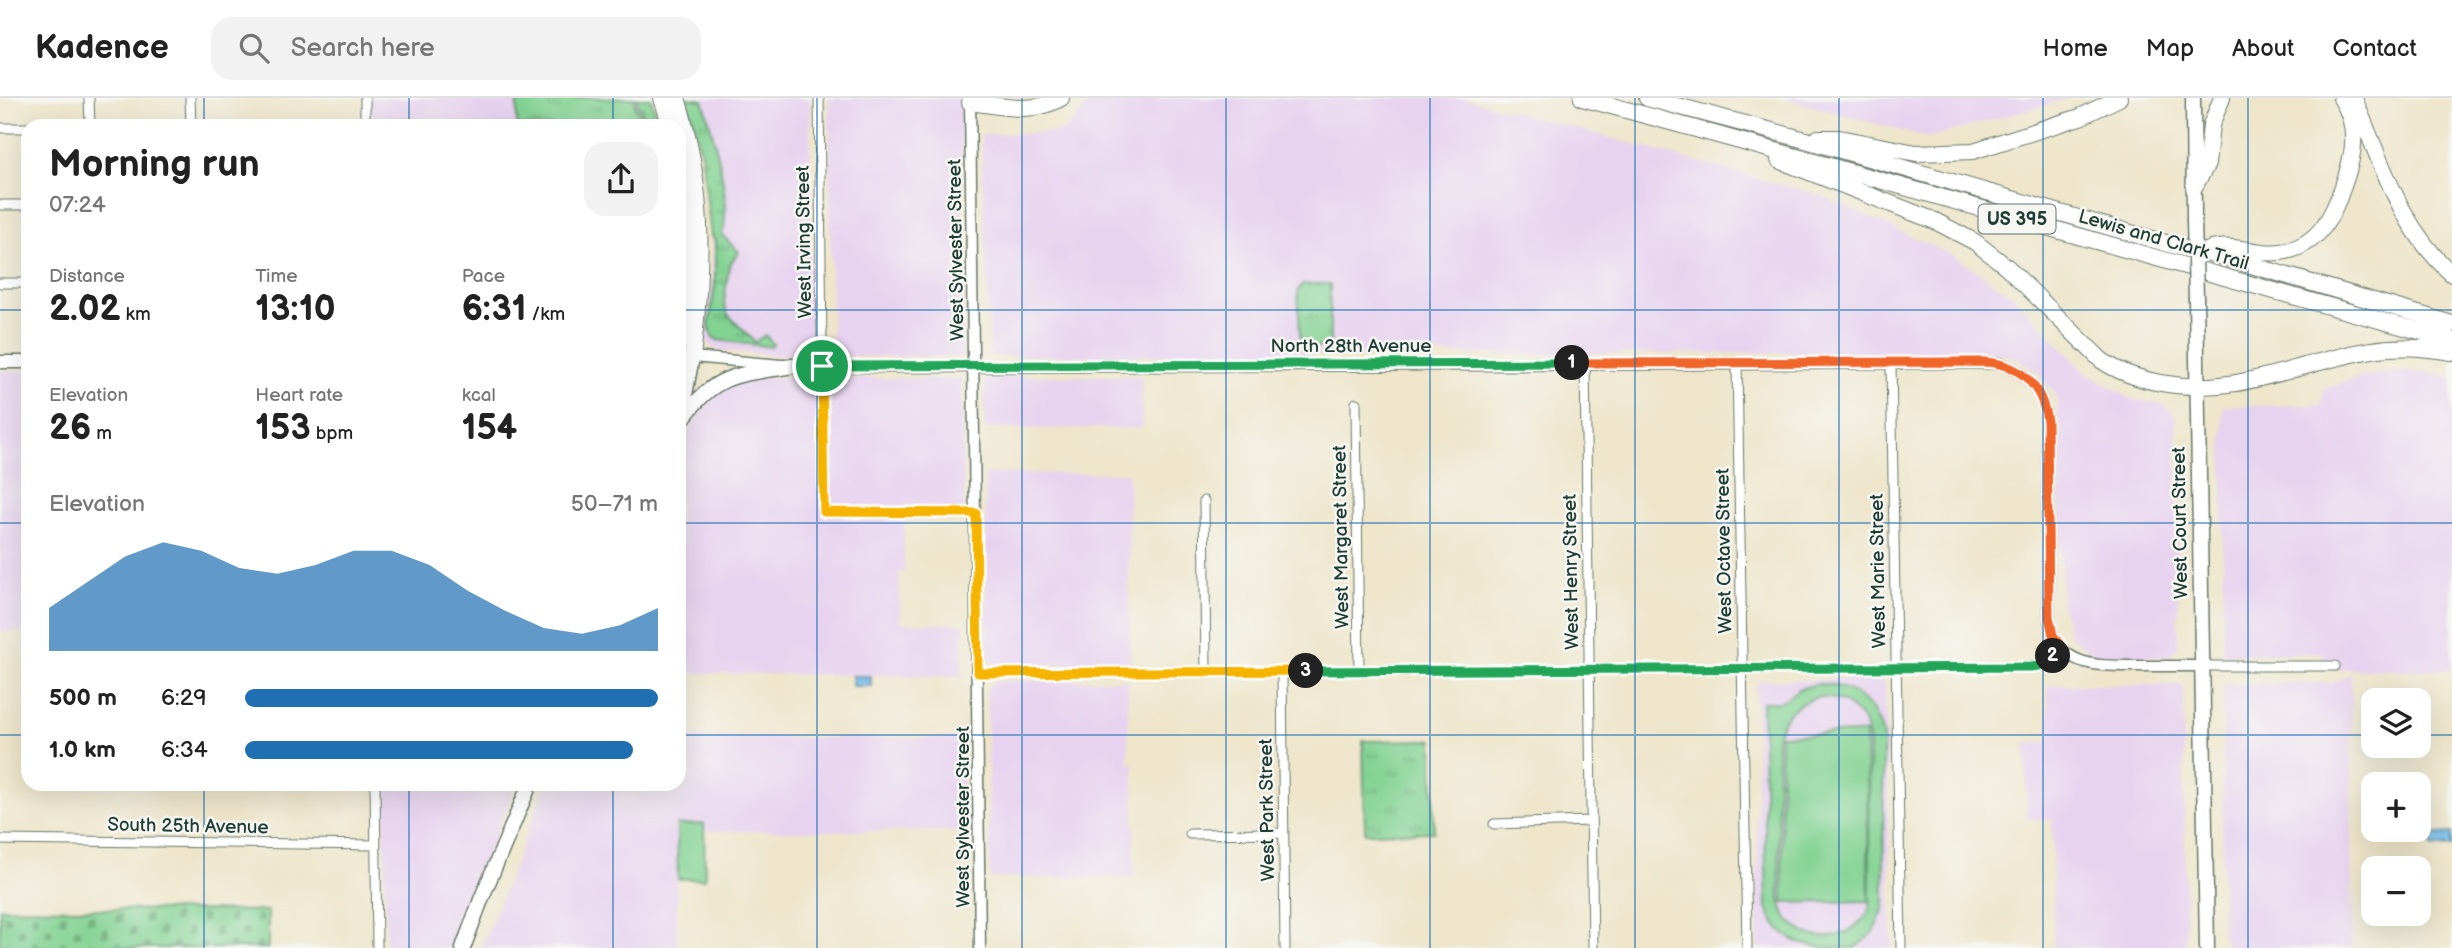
<!DOCTYPE html>
<html lang="en">
<head>
<meta charset="utf-8">
<style>
	body { margin:0; font-family:"Balsamiq Sans",sans-serif; background:#f2f2f2; color:#222; height:100vh; display:flex; flex-direction:column; font-size:26px; white-space:nowrap }
	* { box-sizing:border-box; margin:0 }
	p { font-size:23px; color:#767676 }
	.icon { flex:none; width:38px; height:38px; fill:none; stroke:currentColor; stroke-width:2; stroke-linecap:round; stroke-linejoin:round }
	.map { position:relative; flex:1; overflow:hidden }
	.sheet { position:absolute; left:21px; top:21px; width:665px; height:672px; display:flex; flex-direction:column; background:#fff; border-radius:21px; box-shadow:0 7px 28px #0002 }
	.sheet>* { flex:none }
	.fabs { position:absolute; left:2361px; top:590px; display:grid; gap:14px }
	.fabs a { display:grid; place-items:center; width:70px; height:70px; border-radius:14px; background:#fff; box-shadow:0 7px 28px #0002; font-size:35px }
	.pin { position:absolute; display:grid; place-items:center; width:60px; height:60px; color:#fff; margin:-30px; border:4px solid #fff; border-radius:50%; box-shadow:0 2px 7px #0007 }
	.km { position:absolute; width:35px; height:35px; margin:-18px; border-radius:50%; background:#222; color:#fff; font-size:19px; line-height:35px; text-align:center }
	.round { display:grid; place-items:center; flex:none; width:74px; height:74px; border-radius:21px; background:#f2f2f2 }
	.head { display:flex; align-items:center; justify-content:space-between; height:119px; padding:0 28px }
	h1 { font-size:38px; font-weight:600; line-height:52px }
	.figures { display:grid; grid-template-columns:repeat(3,1fr); gap:10px; height:119px; padding:7px 28px }
	.figures div { display:grid; align-content:center }
	.figures b { font-size:35px; font-weight:600 }
	.figures small { font-size:19px; font-weight:400 }
	.figures p { font-size:19px }
	.chart { height:196px; padding:14px 28px }
	.chart p { display:flex; justify-content:space-between }
	.chart svg { width:100%; height:126px; margin-top:7px; fill:#1f6fb2; opacity:.7 }
	ul { padding:0 28px; list-style:none; font-size:23px }
	li { display:grid; grid-template-columns:112px 84px 1fr; align-items:center; height:52px }
	li i { height:18px; border-radius:9px; background:#1f6fb2 }
	header { display:flex; align-items:center; gap:42px; box-sizing:border-box; height:98px; padding:0 35px; background:#fff; border-bottom:2px solid #e0e0e0 }
	header strong { font-size:33px }
	nav { display:flex; gap:38px; margin-inline-start:auto; font-size:24px }
	.search { width:490px; height:63px; background:#f2f2f2; display:flex; align-items:center; gap:18px; box-sizing:border-box; padding:0 24px; border-radius:21px; color:#767676; font-size:26px }
	.map>svg:first-child { display:block }
	.built { fill:#e7d2ef }
	.grass { fill:url(#grass-tufts); stroke:#508863; stroke-width:2 }
	.cemetery { fill:url(#cemetery-stones); stroke:#508863; stroke-width:2 }
	.park { fill:#82d292; stroke:#508863; stroke-width:2; fill-rule:evenodd }
	.water { fill:url(#water-rules); stroke:#4a7e91; stroke-width:2 }
	.lines { fill:none; stroke-linecap:round; stroke-linejoin:round }
	.minor-casing { stroke:#677868; stroke-width:11 }
	.tertiary-casing { stroke:#677868; stroke-width:13 }
	.secondary-casing { stroke:#677868; stroke-width:15 }
	.primary-casing { stroke:#677868; stroke-width:17 }
	.motorway-casing { stroke:#677868; stroke-width:18 }
	.minor { stroke:#fff; stroke-width:9 }
	.tertiary { stroke:#fff; stroke-width:10 }
	.secondary { stroke:#fff; stroke-width:12 }
	.primary { stroke:#fff; stroke-width:14 }
	.motorway { stroke:#fff; stroke-width:16 }
	.primary-bridge-casing { stroke:#677868; stroke-width:17; stroke-linecap:butt }
	.primary-bridge { stroke:#fff; stroke-width:14 }
	.split-1-casing { stroke:#fff; stroke-width:14 }
	.split-2-casing { stroke:#fff; stroke-width:14 }
	.split-3-casing { stroke:#fff; stroke-width:14 }
	.split-4-casing { stroke:#fff; stroke-width:14 }
	.split-1 { stroke:#22a559; stroke-width:9 }
	.split-2 { stroke:#f0652b; stroke-width:9 }
	.split-3 { stroke:#22a559; stroke-width:9 }
	.split-4 { stroke:#f5b400; stroke-width:9 }
	.grid { fill:none; stroke:#1f6fb2; stroke-width:2; stroke-opacity:0.55 }
	.labels { text-anchor:middle; stroke-width:5; stroke-linejoin:round; paint-order:stroke }
	.shield { fill:#f6f6f2; stroke:#60746d; stroke-width:2 }
	.shield-label { font-size:18px; font-weight:bold; fill:#1f3d34 }
	.street-label { font-size:19px; fill:#1f3d34; stroke:#f6f6f2 }
</style>
</head>
<body>
<header>
<strong>Kadence</strong>
<div class="search"><svg class="icon" aria-label="search" viewBox="0 0 24 24"><circle cx="10" cy="10" r="6"/><path d="M15 15l6 6"/></svg>Search here</div>
<nav><a>Home</a><a>Map</a><a>About</a><a>Contact</a></nav>
</header>
<div class="map">
<svg width="2452" height="850" viewBox="0 0 2452 850">
	<defs>
		<pattern id="grass-tufts" width="24" height="20" patternUnits="userSpaceOnUse" patternTransform="scale(1.75)"><rect width="24" height="20" fill="#82d292"/><path d="M3 7l-1-3M5 7V3M7 7l1-3M15 17l-1-3M17 17v-4M19 17l1-3" fill="none" stroke="#6aac78"/></pattern>
		<pattern id="cemetery-stones" width="16" height="16" patternUnits="userSpaceOnUse" patternTransform="scale(1.75)"><rect width="16" height="16" fill="#82d292"/><path d="M2 7V4a2 2 0 0 1 4 0v3zM10 15v-3a2 2 0 0 1 4 0v3z" fill="#6aac78"/></pattern>
		<pattern id="water-rules" width="6" height="5" patternUnits="userSpaceOnUse" patternTransform="scale(1.75)"><rect width="6" height="5" fill="#74c0ee"/><path d="M0 2.5h6" fill="none" stroke="#5f9dc2"/></pattern>
	</defs>
	<rect width="100%" height="100%" fill="#f6f6f2"/>
	<filter id="ink" filterUnits="userSpaceOnUse"><feTurbulence type="fractalNoise" baseFrequency=".0143" numOctaves="2"/><feDisplacementMap in="SourceGraphic" scale="14" xChannelSelector="R" yChannelSelector="G"/><feConvolveMatrix kernelMatrix="1 2 1 2 8 2 1 2 1" color-interpolation-filters="sRGB"/></filter>
	<filter id="wash" filterUnits="userSpaceOnUse"><feTurbulence type="fractalNoise" baseFrequency=".00686" numOctaves="4" result="noise"/><feDisplacementMap in="SourceGraphic" scale="28" xChannelSelector="R" yChannelSelector="G"/><feGaussianBlur stdDeviation="1.57" result="paint"/><feColorMatrix in="noise" values="0 0 0 0 0 0 0 0 0 0 0 0 0 0 0 0 0 1.4 0 .05"/><feComposite in="paint" operator="in"/></filter>
	<g filter="url(#wash)">
		<rect width="100%" height="100%" fill="#eee5ca"/>
		<!-- built -->
		<path class="built" d="M371 0H652L660 28H371Z
			M685 0H810L812 257H772L718 252 711 249 705 239 712 187 713 148 709 106 702 62Z
			M829 0H962V259L832 258Z
			M1092 0H1464L1822 98 1958 160 2014 199 2085 274 2132 301 2164 307 2176 318 2178 549 2168 559 2096 558 2069 537 2062 507 2057 298 2038 274 2017 260 1993 254H1964L990 258 981 37 1064 34Z
			M1783 0H2070L1928 40Z
			M0 273H28V533L0 534Z
			M2400 274 2430 275 2452 280V572L2323 571V555L2223 556V308L2322 307 2323 292 2358 279Z
			M991 278H1141L1142 330 985 331 984 286Z
			M753 279 962 281 964 421 904 422V474H899L900 525 964 526 962 578 679 575V356L700 306 713 291Z
			M1128 375 1130 566H995L987 559 985 376Z
			M2351 575 2352 850H2227L2222 837 2223 590 2229 586 2332 585Z
			M1878 581 1885 585 1892 850H1758L1756 589 1759 583Z
			M1128 582V665H1134V779L990 780 987 591 996 583Z
			M2048 587H2180L2183 589 2186 850H2054L2052 721H2027L2026 646 2048 644Z
			M679 639 962 640 964 733H677V850H481L547 686H679Z
			M384 686H516L451 850H386Z"/>
		<!-- grass -->
		<path class="grass" d="M517 0H633L644 28H517Z
			M636 0H651L659 28H647Z
			M687 0 703 2C713 36 733 103 722 137L739 154 729 167 724 205 728 217 755 244 765 237 773 246 771 249 717 242 711 237 709 227 715 186V142L711 138 702 59Z
			M1302 186H1330V249H1307L1300 241 1298 193Z
			M1433 642 1434 734 1365 735 1363 643Z"/>
		<!-- cemetery -->
		<path class="cemetery" d="M0 810 268 813V850H0Z"/>
		<!-- park -->
		<path class="park" d="M1818 586C1852 586 1875 605 1883 638L1884 810 1873 835 1855 850C1812 850 1782 850 1767 810L1762 604H1781L1799 591ZM1819 599C1845 599 1863 614 1869 640L1870 809C1854 850 1790 850 1780 802L1777 640C1782 617 1796 604 1819 599Z
			M1866 635 1869 803 1783 805 1780 637Z
			M704 726 705 781H678L677 727Z"/>
		<!-- water -->
		<path class="water" d="M852 578H871V588H852Z
			M2452 735V748L2432 749V736Z"/>
	</g>
	<g filter="url(#ink)">
		<g class="lines">
			<!-- minor casing -->
			<g class="minor-casing">
				<path id="minor" d="M89 0 90 28
					M190 0 191 28
					M365 0V28
					M819 0 824 414 976 415
					M0 30H28
					M0 107H28
					M0 185H28
					M1891 264 1901 850
					M1585 265 1593 850
					M1737 265 1747 850
					M1356 305 1359 573
					M1204 403 1206 573
					M2201 568H2335
					M1282 573 1285 850
					M978 575 2031 569 2044 565 2062 550
					M375 686 377 850
					M1494 726 1591 723
					M1190 736 1284 735
					M0 742 375 747"/>
			</g>
			<!-- tertiary casing -->
			<g class="tertiary-casing">
				<path id="tertiary" d="M970 0 980 850
					M692 259 792 268 893 269 1998 265C2029 274 2046 296 2047 329L2049 519C2055 571 2099 568 2139 568 2160 568 2180 568 2201 568"/>
			</g>
			<!-- secondary casing -->
			<g class="secondary-casing">
				<path id="secondary" d="M0 264H28"/>
			</g>
			<!-- primary casing -->
			<g class="primary-casing">
				<path id="primary" d="M2193 0 2194 122
					M2196 201 2207 850
					M681 319 692 259
					M679 326C715 274 734 278 792 268
					M463 850 482 799 530 686"/>
			</g>
			<!-- motorway casing -->
			<g class="motorway-casing">
				<path id="motorway" d="M662 0 671 28
					M677 0C705 90 703 167 692 259
					M1582 0C1873 78 2161 163 2452 242
					M1647 0 1802 41 2183 150 2203 153 2452 226
					M2355 3C2382 65 2400 130 2452 176
					M970 4C1001 8 1033 17 1061 0
					M1818 40H1839L1916 55 1973 53 2080 19 2119 0
					M1779 62 1935 123 1975 144 2007 169 2101 262C2120 275 2139 281 2161 285 2238 299 2298 264 2372 252 2399 247 2425 250 2452 254
					M679 78 685 144 679 244
					M2194 89 2207 66 2211 27 2222 0
					M2211 151C2236 145 2260 159 2286 153 2319 146 2333 118 2343 88 2354 58 2360 29 2341 0"/>
			</g>
			<!-- minor -->
			<use href="#minor" class="minor"/>
			<!-- tertiary -->
			<use href="#tertiary" class="tertiary"/>
			<!-- secondary -->
			<use href="#secondary" class="secondary"/>
			<!-- primary -->
			<use href="#primary" class="primary"/>
			<!-- motorway -->
			<use href="#motorway" class="motorway"/>
			<!-- primary-bridge casing -->
			<g class="primary-bridge-casing">
				<path id="primary-bridge" d="M2194 122 2196 201"/>
			</g>
			<!-- primary-bridge -->
			<use href="#primary-bridge" class="primary-bridge"/>
		</g>
	</g>
	<g class="lines" filter="url(#ink)">
		<!-- split-1 casing -->
		<g class="split-1-casing">
			<path id="split-1" d="M822 268 1572 265"/>
		</g>
		<!-- split-2 casing -->
		<g class="split-2-casing">
			<path id="split-2" d="M1572 265 1985 264C2021 266 2042 288 2047 323L2049 519 2053 537 2062 550 2053 558"/>
		</g>
		<!-- split-3 casing -->
		<g class="split-3-casing">
			<path id="split-3" d="M1306 573 2031 569 2039 568 2053 558"/>
		</g>
		<!-- split-4 casing -->
		<g class="split-4-casing">
			<path id="split-4" d="M822 268 824 414 976 415 978 575 1306 573"/>
		</g>
		<!-- split-1 -->
		<use href="#split-1" class="split-1"/>
		<!-- split-2 -->
		<use href="#split-2" class="split-2"/>
		<!-- split-3 -->
		<use href="#split-3" class="split-3"/>
		<!-- split-4 -->
		<use href="#split-4" class="split-4"/>
	</g>
	<!-- grid -->
	<path class="grid" d="M204 0V28M409 0V28M613 0V28M817 0V850M1022 0V850M1226 0V850M1430 0V850M1635 0V850M1839 0V850M2043 0V850M2248 0V850M0 212H28M679 212H2452M0 425H28M679 425H2452M0 637H28M679 637H2373M2418 637H2452M204 686V850M409 686V850M613 686V850"/>
	<g class="labels">
		<!-- shield labels -->
		<rect class="shield" x="1978.5" y="106.5" width="77" height="29" rx="5"/>
		<g class="shield-label">
			<text x="2017" y="127">US 395</text>
		</g>
		<!-- street labels -->
		<g class="street-label">
			<text transform="translate(2164 141) rotate(16)" y="7">Lewis and Clark Trail</text>
			<text transform="translate(803 144) rotate(-91)" y="7">West Irving Street</text>
			<text transform="translate(955 152) rotate(-91)" y="7">West Sylvester Street</text>
			<text x="1351" y="254">North 28th Avenue</text>
			<text transform="translate(2179 425) rotate(-91)" y="7">West Court Street</text>
			<text transform="translate(1340 439) rotate(-91)" y="7">West Margaret Street</text>
			<text transform="translate(1723 453) rotate(-91)" y="7">West Octave Street</text>
			<text transform="translate(1877 473) rotate(-91)" y="7">West Marie Street</text>
			<text transform="translate(1570 474) rotate(-91)" y="7">West Henry Street</text>
			<text transform="translate(1266 712) rotate(-91)" y="7">West Park Street</text>
			<text transform="translate(962 719) rotate(-90)" y="7">West Sylvester Street</text>
			<text transform="translate(188 727) rotate(1)" y="7">South 25th Avenue</text>
		</g>
	</g>
</svg>
<div class="fabs">
<a><svg class="icon" aria-label="layers" viewBox="0 0 24 24"><path d="M12 4l9 5-9 5-9-5zM3 14l9 5 9-5"/></svg></a>
<a>+</a>
<a>−</a>
</div>
<div class="pin" style="left:822px;top:268px;background:#1e9e55"><svg class="icon" aria-label="arrive" viewBox="0 0 24 24"><path d="M6 21V4h12l-3 4 3 4H6"/></svg></div>
<b class="km" style="left:1572px;top:265px">1</b>
<b class="km" style="left:2053px;top:558px">2</b>
<b class="km" style="left:1306px;top:573px">3</b>
<section class="sheet">
<div class="head"><div><h1>Morning run</h1><p>07:24</p></div><a class="round"><svg class="icon" aria-label="share" viewBox="0 0 24 24"><path d="M12 15V3M7 8l5-5 5 5M5 13v7h14v-7"/></svg></a></div>
<div class="figures">
<div><p>Distance</p><b>2.02<small> km</small></b></div>
<div><p>Time</p><b>13:10</b></div>
<div><p>Pace</p><b>6:31<small> /km</small></b></div>
</div>
<div class="figures">
<div><p>Elevation</p><b>26<small> m</small></b></div>
<div><p>Heart rate</p><b>153<small> bpm</small></b></div>
<div><p>kcal</p><b>154</b></div>
</div>
<div class="chart"><p><span>Elevation</span>50–71 m</p>
<svg viewBox="0 0 160 44" preserveAspectRatio="none"><path d="M0 44V29L10 20L20 11L30 6L40 9L50 15L60 17L70 14L80 9L90 9L100 14L110 23L120 30L130 36L140 38L150 35L160 29V44z"/></svg>
</div>
<ul>
<li><b>500 m</b>6:29<i style="width:100%"></i></li>
<li><b>1.0 km</b>6:34<i style="width:94%"></i></li>
</ul>
</section>
</div>
</body>
</html>
